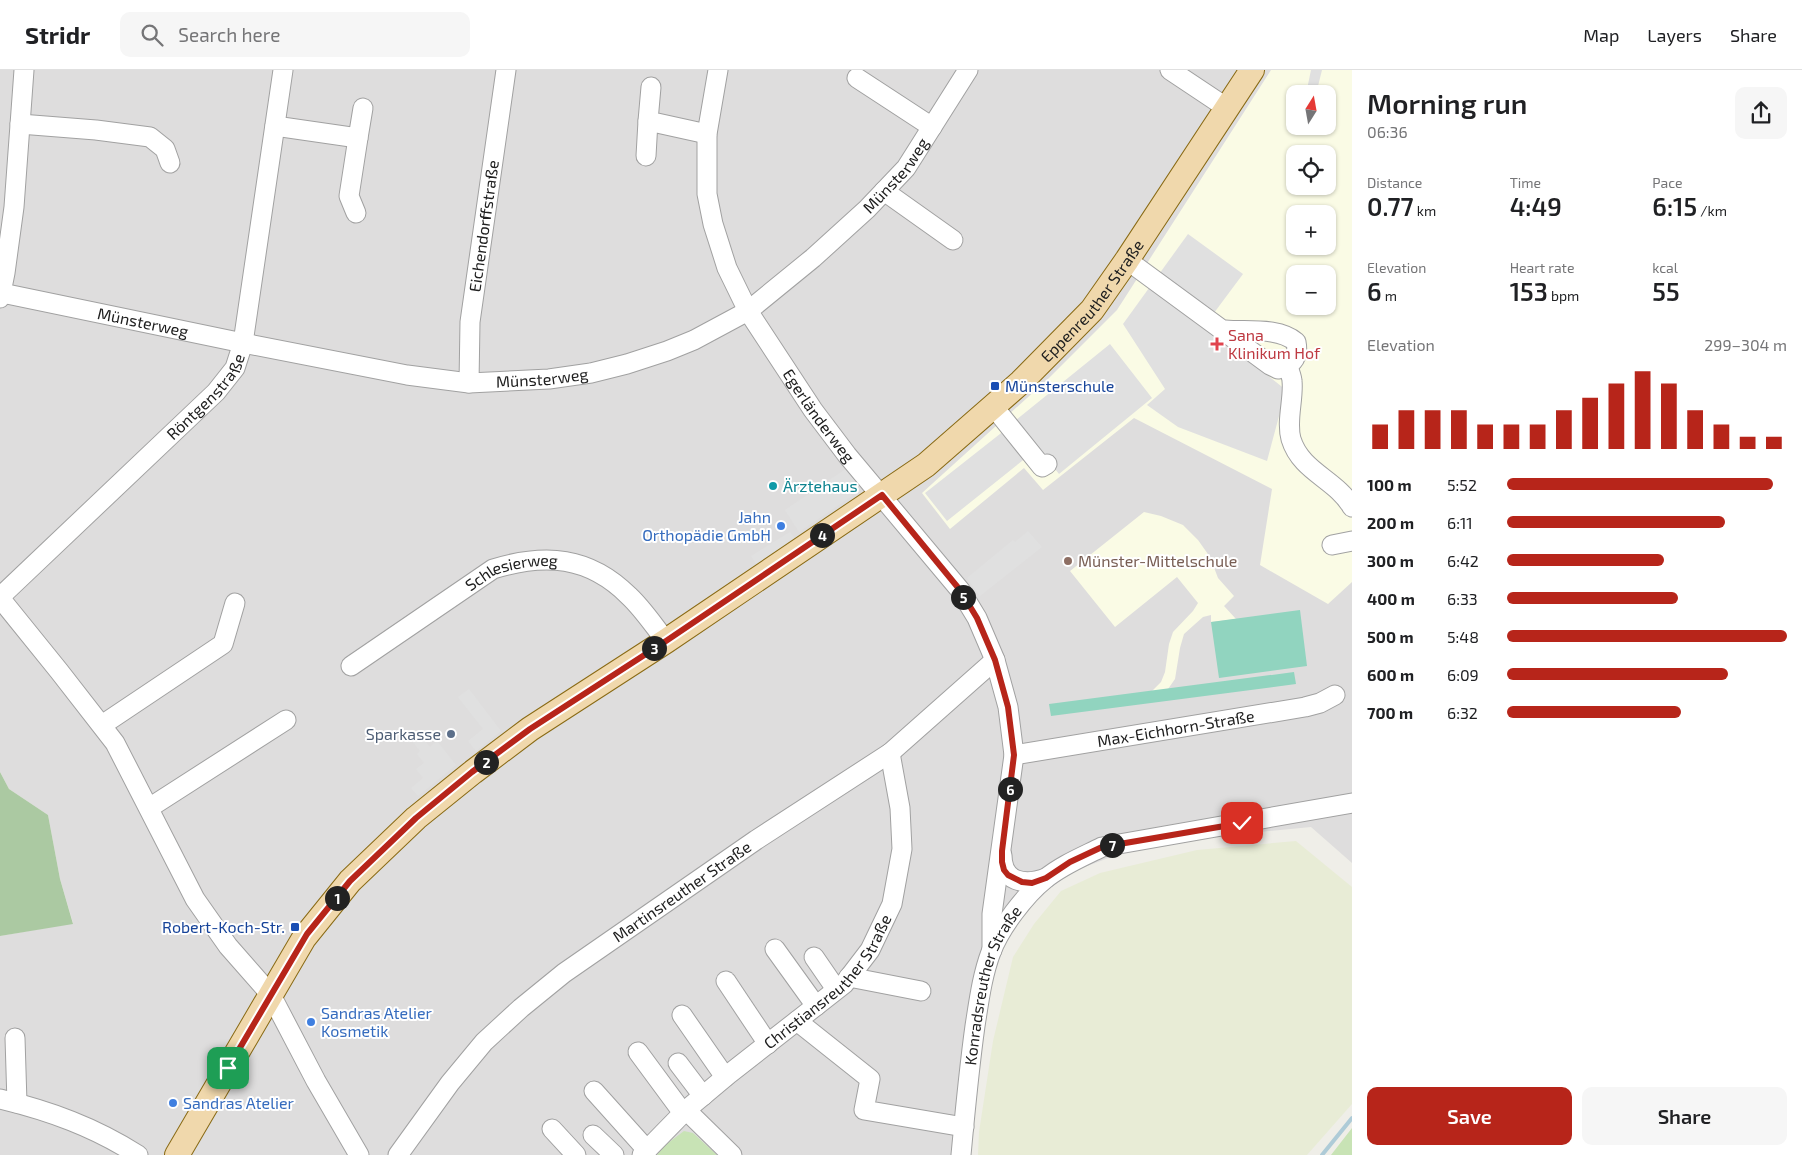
<!DOCTYPE html>
<html lang="en">
<head>
<meta charset="utf-8">
<style>
	body { margin:0; font-family:"Exo 2",sans-serif; background:#f6f6f6; color:#202124; height:100vh; display:flex; flex-direction:column; font-size:19px; white-space:nowrap }
	* { box-sizing:border-box; margin:0 }
	p { font-size:16px; color:#757577 }
	.icon { flex:none; width:28px; height:28px; fill:none; stroke:currentColor; stroke-width:2; stroke-linecap:round; stroke-linejoin:round }
	.map { position:relative; flex:1; overflow:hidden }
	.drawer { display:flex; flex-direction:column; background:#fff; width:450px }
	.drawer>* { flex:none }
	.needle { width:32px; rotate:11deg }
	.fabs { position:absolute; left:1286px; top:15px; display:grid; gap:10px }
	.fabs a { display:grid; place-items:center; width:50px; height:50px; border-radius:10px; background:#fff; box-shadow:0 1px 4px #0004; font-size:25px }
	.pin { position:absolute; display:grid; place-items:center; width:42px; height:42px; color:#fff; margin:-21px; border-radius:10px; box-shadow:0 2px 8px #0006 }
	.km { position:absolute; width:25px; height:25px; margin:-12px; border-radius:50%; background:#222; color:#fff; font-size:14px; line-height:25px; text-align:center }
	.round { display:grid; place-items:center; flex:none; width:52px; height:52px; border-radius:10px; background:#f6f6f6 }
	.overview { display:flex; align-items:center; justify-content:space-between; height:85px; padding:0 15px }
	h1 { font-size:28px; font-weight:600; line-height:38px }
	.figures { display:grid; grid-template-columns:repeat(3,1fr); gap:8px; height:85px; padding:5px 15px }
	.figures div { display:grid; align-content:center }
	.figures b { font-size:25px; font-weight:600 }
	.figures small { font-size:14px; font-weight:400 }
	.figures p { font-size:14px }
	.chart { height:140px; padding:10px 15px }
	.chart p { display:flex; justify-content:space-between }
	.chart svg { width:100%; height:90px; margin-top:5px; stroke:#b7251a; stroke-width:6 }
	.button { display:flex; gap:10px; margin-top:auto; padding:10px 15px }
	.button a { flex:1; height:58px; border-radius:10px; background:#b7251a; color:#fff; font-size:20px; font-weight:600; line-height:58px; text-align:center }
	.button a+a { background:#f6f6f6; color:#202124 }
	ul { padding:0 15px; list-style:none; font-size:16px }
	li { display:grid; grid-template-columns:80px 60px 1fr; align-items:center; height:38px }
	li i { height:12px; border-radius:6px; background:#b7251a }
	header { display:flex; align-items:center; gap:30px; box-sizing:border-box; height:70px; padding:0 25px; background:#fff; border-bottom:1px solid #e0e0e0 }
	header strong { font-size:24px }
	nav { display:flex; gap:28px; margin-inline-start:auto; font-size:18px }
	.search { width:350px; height:45px; background:#f6f6f6; display:flex; align-items:center; gap:12px; box-sizing:border-box; padding:0 18px; border-radius:10px; color:#757577; font-size:19px }
	main { display:flex; flex:1; min-height:0 }
	.map>svg:first-child { display:block }
	.residential { fill:#dedddd; fill-rule:evenodd }
	.education { fill:#fafbe5; fill-rule:evenodd }
	.farmland { fill:#e8ecd6 }
	.grass { fill:#c8e3b5 }
	.forest { fill:#abc9a2 }
	.pitch { fill:#91d4bf }
	.parking { fill:#e0e0e0 }
	.lines { fill:none; stroke-linecap:round; stroke-linejoin:round }
	.stream { stroke:#aecbd7; stroke-width:4 }
	.minor-casing { stroke:#a1a1a1; stroke-width:21 }
	.major-casing { stroke:#896a14; stroke-width:26 }
	.minor { stroke:#fff; stroke-width:19 }
	.major { stroke:#f0d8ac; stroke-width:24 }
	.route-casing { stroke:#fff; stroke-width:10 }
	.route { stroke:#b7251a; stroke-width:6 }
	.health-dot { fill:#e0444e; stroke:#fff; stroke-width:2 }
	.transit-dot { fill:#1a4fb4; stroke:#fff; stroke-width:2 }
	.culture-dot { fill:#0f9aa8; stroke:#fff; stroke-width:2 }
	.shop-dot { fill:#3f7fe0; stroke:#fff; stroke-width:2 }
	.education-dot { fill:#8d6e63; stroke:#fff; stroke-width:2 }
	.service-dot { fill:#5c6f8a; stroke:#fff; stroke-width:2 }
	.labels { text-anchor:middle; stroke-width:4; stroke-linejoin:round; paint-order:stroke }
	.street-label { font-size:16px; fill:#202020; stroke:#fff }
	.health-label { font-size:16px; fill:#be3a42; stroke:#fff; text-anchor:start }
	.transit-label { font-size:16px; fill:#164399; stroke:#fff; text-anchor:start }
	.culture-label { font-size:16px; fill:#0d838f; stroke:#fff; text-anchor:start }
	.shop-label { font-size:16px; fill:#366cbe; stroke:#fff; text-anchor:start }
	.education-label { font-size:16px; fill:#785e54; stroke:#fff; text-anchor:start }
	.service-label { font-size:16px; fill:#4e5e75; stroke:#fff; text-anchor:end }
</style>
</head>
<body>
<header>
<strong>Stridr</strong>
<div class="search"><svg class="icon" aria-label="search" viewBox="0 0 24 24"><circle cx="10" cy="10" r="6"/><path d="M15 15l6 6"/></svg>Search here</div>
<nav><a>Map</a><a>Layers</a><a>Share</a></nav>
</header>
<main>
<div class="map">
<svg width="1352" height="1085" viewBox="0 0 1352 1085">
	<rect width="100%" height="100%" fill="#efeee8"/>
	<!-- residential -->
	<path class="residential" d="M0 0H1352V793L1311 757 1187 769 1127 781 1074 801 1038 827 1006 869 991 906 969 1085H0V866L73 853 60 809 48 745 9 719 0 702ZM1295 24H1328V56H1295ZM1295 84H1328V116H1295ZM1295 144H1328V176H1295ZM1295 204H1328V236H1295Z"/>
	<!-- education -->
	<path class="education" d="M1271 0H1352V512L1328 534 1260 495 1272 419 1134 348 1043 420 1024 398 950 459 922 423 1049 308 1117 240ZM1295 24H1328V56H1295ZM1295 84H1328V116H1295ZM1295 144H1328V176H1295ZM1295 204H1328V236H1295Z
		M1144 442 1161 446 1183 455 1198 470 1210 487 1218 508 1234 526 1224 536 1236 549 1211 552V545L1203 547 1194 555 1184 564 1180 578 1175 609 1168 619 1152 621 1161 612 1165 602 1169 574 1173 562 1193 541 1198 533 1177 507 1115 557 1070 501Z"/>
	<!-- farmland -->
	<path class="farmland" d="M1296 771 1352 817V1034L1307 1085H978L979 1062 993 971 1013 887 1034 854 1061 821 1100 803 1197 780Z"/>
	<!-- grass -->
	<path class="grass" d="M1352 1058V1085H1331Z
		M684 1061 693 1063 717 1085H657L664 1076Z"/>
	<!-- forest -->
	<path class="forest" d="M0 702 9 719 48 745 60 809 73 854 0 866Z"/>
	<!-- pitch -->
	<path class="pitch" d="M1300 540 1307 596 1219 608 1211 552Z
		M1294 602 1296 614 1051 646 1049 634Z"/>
	<!-- parking -->
	<path class="parking" d="M1311 0H1322L1316 24H1306Z
		M1188 164 1243 204 1205 255 1286 320 1267 391 1178 357 1147 335 1165 319 1123 254Z
		M1110 274 1152 328 1059 404 1016 350Z
		M1005 360 1027 387 947 451 925 423Z
		M847 398 857 410 847 418 852 426 799 462 785 440Z
		M1028 461 1042 477 980 526 967 508 1013 470 1015 472Z
		M790 462 795 469 756 494 751 486Z
		M469 619 501 661 476 681 468 671 483 659 458 627Z
		M417 661 430 677 437 671 456 695 418 726 411 718 423 708 416 699 424 693 417 684 420 681 412 671 409 673 406 669Z"/>
	<g class="lines">
		<!-- stream -->
		<path class="stream" d="M1322 1085 1352 1048"/>
		<!-- minor casing -->
		<g class="minor-casing">
			<g id="minor">
				<path id="s1" d="M718 0 707 64V124L713 154 727 198 748 241 813 340 847 385 960 520 977 548 995 590 1008 637 1014 685 992 844V880"/>
				<path d="M1170 0 1227 38"/>
				<path d="M857 8 932 57"/>
				<path d="M651 17 648 51 707 64"/>
				<path d="M20 54 96 60 150 67 165 79 170 93"/>
				<path d="M275 56 358 68 363 38"/>
				<path d="M646 86 648 51"/>
				<path d="M884 121 953 170"/>
				<path d="M356 143 349 126 358 68"/>
				<path d="M1127 190 1270 295 1278 299C1293 295 1299 288 1296 272 1278 257 1248 262 1225 260"/>
				<path id="s2" d="M2 223 243 273 407 305 469 313 549 309 591 303 627 294 667 281 694 270 748 241 813 188 867 139 906 98 968 0"/>
				<path d="M0 228 5 203 14 137 24 0"/>
				<path d="M1288 296C1289 301 1292 307 1292 311 1294 328 1286 351 1291 369 1301 402 1336 409 1352 437"/>
				<path id="s3" d="M469 313 470 252 506 0"/>
				<path d="M993 336 1042 397 1047 394"/>
				<path d="M1332 475 1352 471"/>
				<path id="s4" d="M0 527 216 322 235 298 243 273 283 0"/>
				<path d="M0 528 59 601 115 673 195 829 228 876 271 925 316 1011 359 1085"/>
				<path id="s5" d="M351 596 493 499C545 483 589 486 629 526 643 539 654 556 666 571"/>
				<path d="M102 655 223 574 235 533"/>
				<path id="s6" d="M1014 685 1305 637 1320 633 1335 625"/>
				<path d="M149 738 286 650"/>
				<path d="M1002 785C1002 812 1024 816 1046 808"/>
				<path d="M775 879 816 936"/>
				<path d="M814 887 836 919"/>
				<path d="M849 907 921 921"/>
				<path d="M726 911 768 974"/>
				<path d="M682 945 725 1007"/>
				<path d="M797 951 870 1009 864 1040 964 1057"/>
				<path d="M15 968 17 1033"/>
				<path d="M638 982 683 1043"/>
				<path d="M678 993 703 1026"/>
				<path d="M594 1021 647 1080"/>
				<path d="M0 1029C50 1041 94 1057 138 1085"/>
				<path d="M686 1040 732 1085"/>
				<path d="M552 1059 576 1085"/>
				<path d="M593 1065 614 1085"/>
				<path id="s7" d="M398 1085 450 1013 484 972 521 938 564 903 756 770 890 683 995 590"/>
				<path id="s8" d="M642 1085 686 1040 729 1004 844 914 870 880 892 834 902 779 900 738 890 683"/>
				<path id="s9" d="M961 1085C965 1042 969 999 975 956 979 931 982 906 991 882 1000 858 1025 825 1045 809 1062 795 1082 787 1102 777L1352 733"/>
			</g>
		</g>
		<!-- major casing -->
		<g class="major-casing">
			<g id="major">
				<path id="s10" d="M177 1085 304 868 350 811 416 748 473 702 530 659 666 571 926 395 1021 312 1092 240 1127 190 1252 0"/>
			</g>
		</g>
		<!-- minor -->
		<use href="#minor" class="minor"/>
		<!-- major -->
		<use href="#major" class="major"/>
	</g>
	<g class="lines">
		<!-- route casing -->
		<g class="route-casing">
			<path id="route" d="M228 998 307 864 350 811 416 748 472 702 530 659 666 571 882 425 960 520 977 548 995 590 1008 637 1014 685 1002 781V792L1004 800 1008 805 1022 812 1032 813 1046 808 1070 792 1102 777 1242 753"/>
		</g>
		<!-- route -->
		<use href="#route" class="route"/>
	</g>
	<!-- markers -->
	<path class="health-dot" d="M1214.5 266.5h5v5h5v5h-5v5h-5v-5h-5v-5h5z"/>
	<g class="transit-dot">
		<rect x="990" y="311" width="10" height="10" rx="2.5"/>
		<rect x="290" y="852" width="10" height="10" rx="2.5"/>
	</g>
	<circle class="culture-dot" cx="773" cy="416" r="5"/>
	<g class="shop-dot">
		<circle cx="781" cy="456" r="5"/>
		<circle cx="311" cy="952" r="5"/>
		<circle cx="173" cy="1033" r="5"/>
	</g>
	<circle class="education-dot" cx="1068" cy="491" r="5"/>
	<circle class="service-dot" cx="451" cy="664" r="5"/>
	<g class="labels">
		<!-- street labels -->
		<g class="street-label">
			<text dy="6" stroke="none"><textPath href="#s2" startOffset="969">Münsterweg</textPath></text>
			<text dy="6" stroke="none"><textPath href="#s3" startOffset="158">Eichendorffstraße</textPath></text>
			<text dy="6" stroke="none"><textPath href="#s10" startOffset="1271">Eppenreuther Straße</textPath></text>
			<text dy="6" stroke="none"><textPath href="#s2" startOffset="144">Münsterweg</textPath></text>
			<text dy="6" stroke="none"><textPath href="#s2" startOffset="549">Münsterweg</textPath></text>
			<text dy="6" stroke="none"><textPath href="#s4" startOffset="288">Röntgenstraße</textPath></text>
			<text dy="6" stroke="none"><textPath href="#s1" startOffset="376">Egerländerweg</textPath></text>
			<text dy="6" stroke="none"><textPath href="#s5" startOffset="189">Schlesierweg</textPath></text>
			<text dy="6" stroke="none"><textPath href="#s6" startOffset="164">Max-Eichhorn-Straße</textPath></text>
			<text dy="6" stroke="none"><textPath href="#s7" startOffset="391">Martinsreuther Straße</textPath></text>
			<text dy="6" stroke="none"><textPath href="#s8" startOffset="256">Christiansreuther Straße</textPath></text>
			<text dy="6" stroke="none"><textPath href="#s9" startOffset="174">Konradsreuther Straße</textPath></text>
		</g>
		<!-- health labels -->
		<g class="health-label">
			<text x="1228" y="271">Sana<tspan x="1228" dy="18">Klinikum Hof</tspan></text>
		</g>
		<!-- transit labels -->
		<g class="transit-label">
			<text x="1005" y="322">Münsterschule</text>
			<text x="285" y="863" text-anchor="end">Robert-Koch-Str.</text>
		</g>
		<!-- culture labels -->
		<g class="culture-label">
			<text x="783" y="422">Ärztehaus</text>
		</g>
		<!-- shop labels -->
		<g class="shop-label">
			<text x="771" y="453" text-anchor="end">Jahn<tspan x="771" dy="18">Orthopädie GmbH</tspan></text>
			<text x="321" y="949">Sandras Atelier<tspan x="321" dy="18">Kosmetik</tspan></text>
			<text x="183" y="1039">Sandras Atelier</text>
		</g>
		<!-- education labels -->
		<g class="education-label">
			<text x="1078" y="497">Münster-Mittelschule</text>
		</g>
		<!-- service labels -->
		<g class="service-label">
			<text x="441" y="670">Sparkasse</text>
		</g>
	</g>
</svg>
<div class="fabs">
<a><svg class="needle" viewBox="-14 -14 28 28"><path d="M0-13l5 13h-10z" fill="#e53935"/><path d="M0 13l5-13h-10z" fill="#757577"/></svg></a>
<a><svg class="icon" aria-label="locate" viewBox="0 0 24 24"><circle cx="12" cy="12" r="6"/><path d="M12 2v4M12 18v4M2 12h4M18 12h4"/></svg></a>
<a>+</a>
<a>−</a>
</div>
<div class="pin" style="left:228px;top:998px;background:#1e9e55"><svg class="icon" aria-label="arrive" viewBox="0 0 24 24"><path d="M6 21V4h12l-3 4 3 4H6"/></svg></div>
<div class="pin" style="left:1242px;top:753px;background:#d93025"><svg class="icon" aria-label="check" viewBox="0 0 24 24"><path d="M5 12l5 5 9-10"/></svg></div>
<b class="km" style="left:337px;top:828px">1</b>
<b class="km" style="left:486px;top:692px">2</b>
<b class="km" style="left:654px;top:578px">3</b>
<b class="km" style="left:822px;top:465px">4</b>
<b class="km" style="left:963px;top:527px">5</b>
<b class="km" style="left:1010px;top:719px">6</b>
<b class="km" style="left:1112px;top:775px">7</b>
</div>
<section class="drawer">
<div class="overview"><div><h1>Morning run</h1><p>06:36</p></div><a class="round"><svg class="icon" aria-label="share" viewBox="0 0 24 24"><path d="M12 15V3M7 8l5-5 5 5M5 13v7h14v-7"/></svg></a></div>
<div class="figures">
<div><p>Distance</p><b>0.77<small> km</small></b></div>
<div><p>Time</p><b>4:49</b></div>
<div><p>Pace</p><b>6:15<small> /km</small></b></div>
</div>
<div class="figures">
<div><p>Elevation</p><b>6<small> m</small></b></div>
<div><p>Heart rate</p><b>153<small> bpm</small></b></div>
<div><p>kcal</p><b>55</b></div>
</div>
<div class="chart"><p><span>Elevation</span>299–304 m</p>
<svg viewBox="0 0 160 44" preserveAspectRatio="none"><path d="M5 44V32M15 44V25M25 44V25M35 44V25M45 44V32M55 44V32M65 44V32M75 44V25M85 44V19M95 44V12M105 44V6M115 44V12M125 44V25M135 44V32M145 44V38M155 44V38"/></svg>
</div>
<ul>
<li><b>100 m</b>5:52<i style="width:95%"></i></li>
<li><b>200 m</b>6:11<i style="width:78%"></i></li>
<li><b>300 m</b>6:42<i style="width:56%"></i></li>
<li><b>400 m</b>6:33<i style="width:61%"></i></li>
<li><b>500 m</b>5:48<i style="width:100%"></i></li>
<li><b>600 m</b>6:09<i style="width:79%"></i></li>
<li><b>700 m</b>6:32<i style="width:62%"></i></li>
</ul>
<div class="button"><a>Save</a><a>Share</a></div>
</section>
</main>
</body>
</html>
